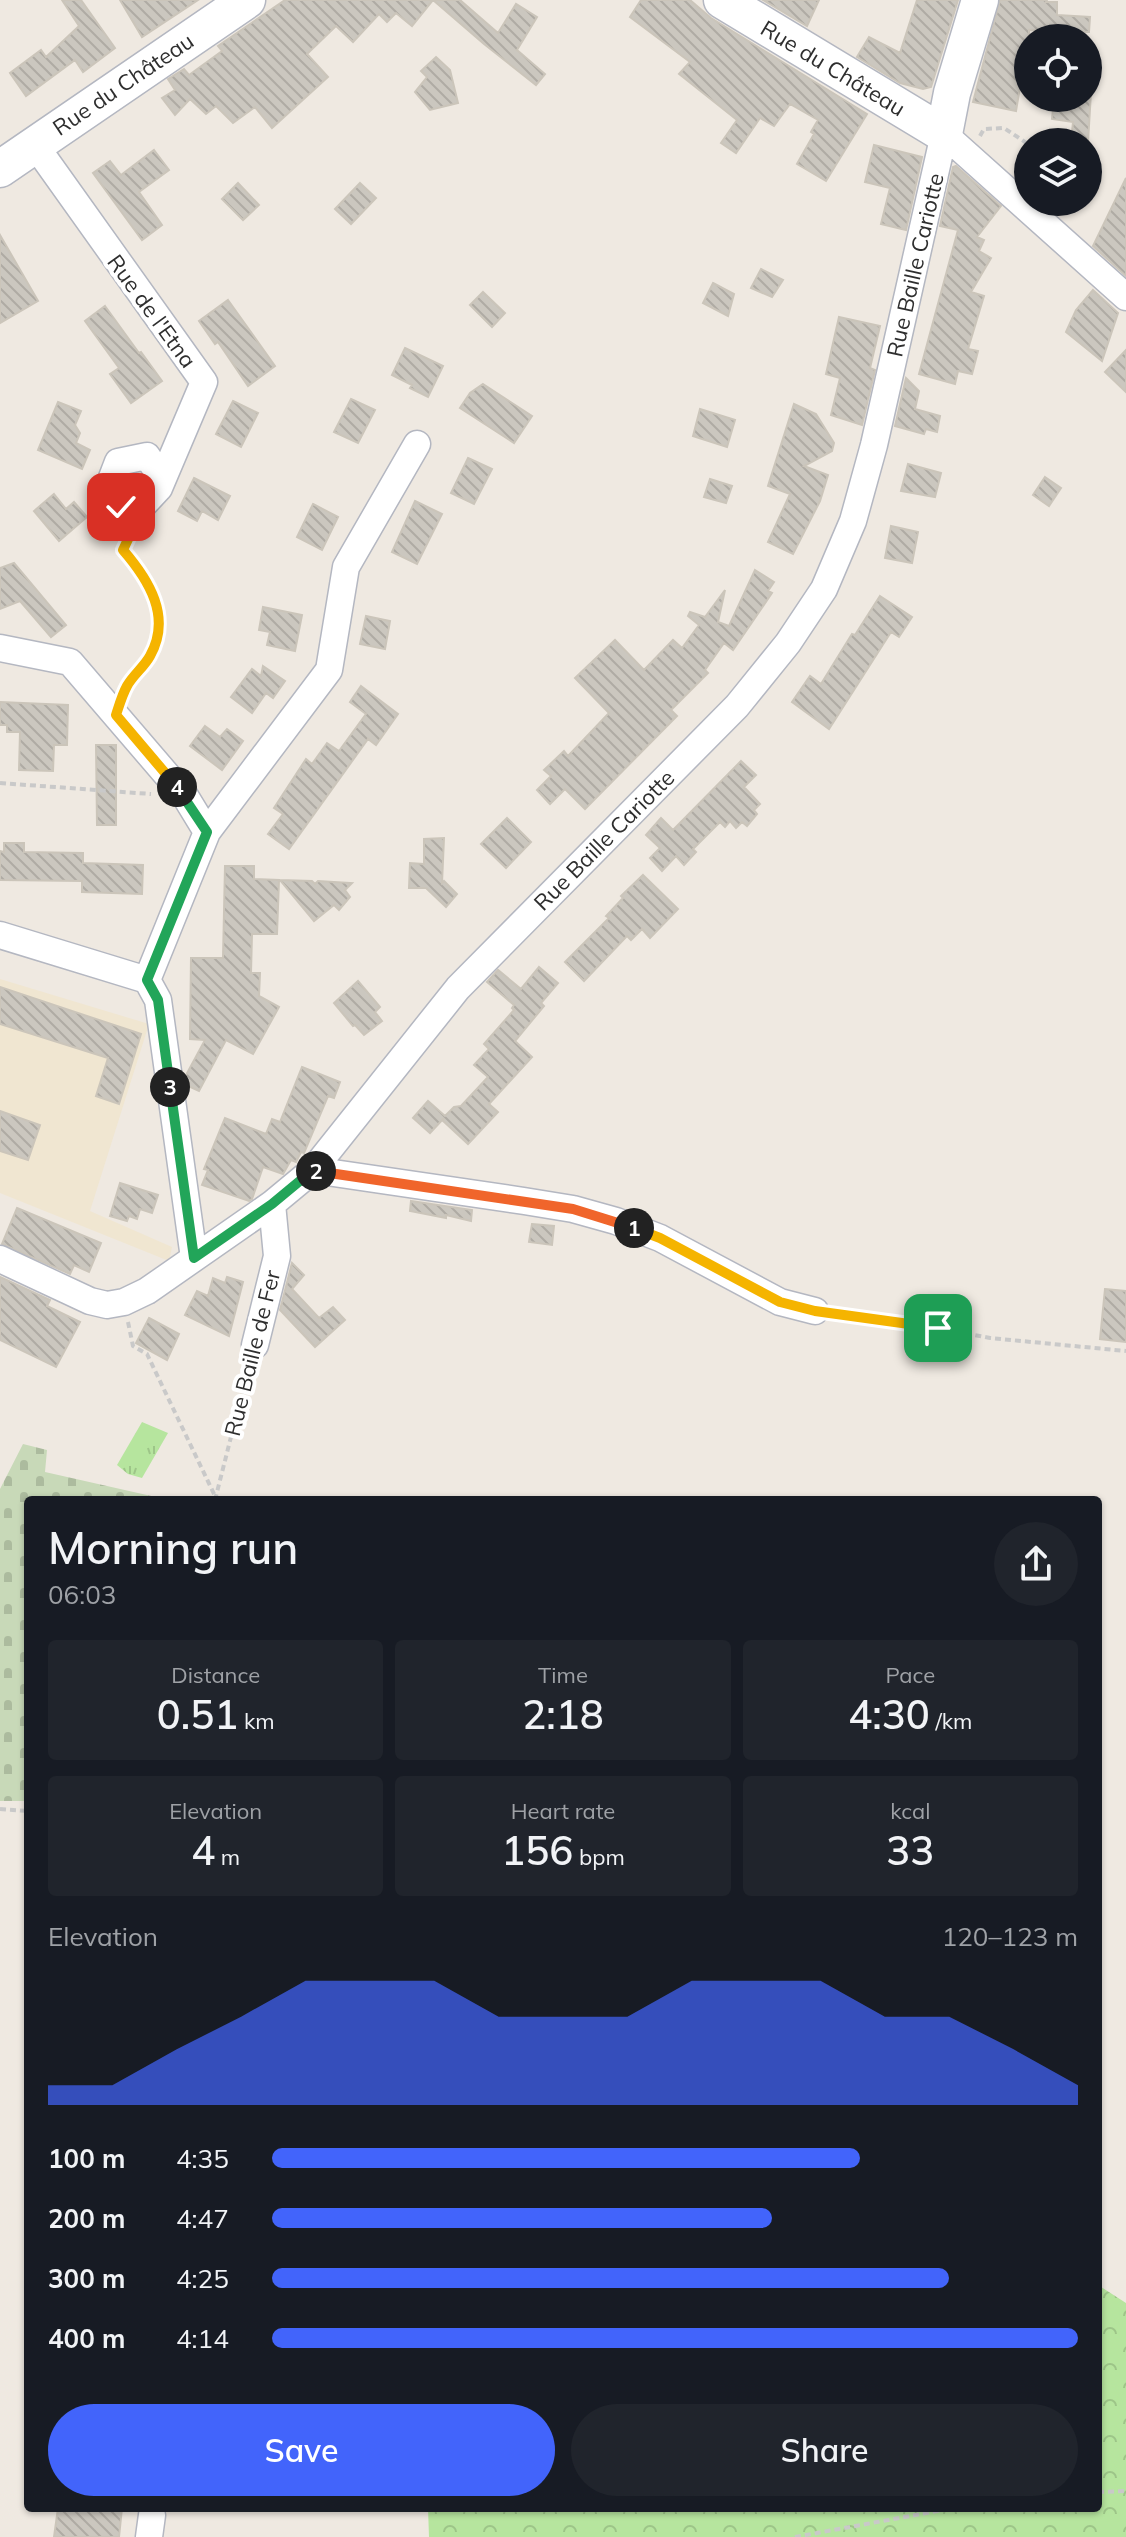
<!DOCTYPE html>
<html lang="en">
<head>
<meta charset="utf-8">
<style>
	body { margin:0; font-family:Mulish,sans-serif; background:#20242c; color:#f1f3f6; height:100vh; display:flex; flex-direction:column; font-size:30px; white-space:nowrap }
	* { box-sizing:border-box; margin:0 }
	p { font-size:26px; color:#9ea1a6 }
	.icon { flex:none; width:44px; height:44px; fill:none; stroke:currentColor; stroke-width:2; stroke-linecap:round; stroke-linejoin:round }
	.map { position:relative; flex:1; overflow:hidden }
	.drawer { position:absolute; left:24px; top:1496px; width:1078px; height:1016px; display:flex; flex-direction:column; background:#171b24; border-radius:8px; box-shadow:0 2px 6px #0004 }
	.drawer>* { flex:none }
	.controls { position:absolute; left:1014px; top:24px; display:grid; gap:16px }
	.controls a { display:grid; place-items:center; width:88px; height:88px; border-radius:50%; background:#171b24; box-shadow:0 2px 6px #0004; font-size:40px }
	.pin { position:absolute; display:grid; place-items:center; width:68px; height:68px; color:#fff; margin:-34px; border-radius:16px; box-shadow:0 4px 12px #0006 }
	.km { position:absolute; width:40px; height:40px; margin:-20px; border-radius:50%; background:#222; color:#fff; font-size:22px; line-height:40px; text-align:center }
	.round { display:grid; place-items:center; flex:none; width:84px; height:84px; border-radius:42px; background:#20242c }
	.overview { display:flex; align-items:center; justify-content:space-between; height:136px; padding:0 24px }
	h1 { font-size:44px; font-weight:600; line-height:60px }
	.metrics { display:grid; grid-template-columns:repeat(3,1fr); gap:12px; height:136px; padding:8px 24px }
	.metrics div { display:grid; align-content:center; border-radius:8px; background:#20242c; text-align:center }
	.metrics b { font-size:40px; font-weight:600 }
	.metrics small { font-size:22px; font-weight:400 }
	.metrics p { font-size:22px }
	.chart { height:224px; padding:16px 24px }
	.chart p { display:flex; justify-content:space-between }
	.chart svg { width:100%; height:144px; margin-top:8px; fill:#4264fb; opacity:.7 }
	.primary-button { display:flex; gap:16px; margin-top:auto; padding:16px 24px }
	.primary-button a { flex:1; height:92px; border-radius:48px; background:#4264fb; color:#fff; font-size:32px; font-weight:600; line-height:92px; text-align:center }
	.primary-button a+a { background:#20242c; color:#f1f3f6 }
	ul { padding:0 24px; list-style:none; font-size:26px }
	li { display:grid; grid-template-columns:128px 96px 1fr; align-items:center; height:60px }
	li i { height:20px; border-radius:10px; background:#4264fb }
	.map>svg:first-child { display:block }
	.education { fill:#f0e6d1 }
	.grass { fill:url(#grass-tufts) }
	.forest { fill:url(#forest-crowns) }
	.cemetery { fill:url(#cemetery-stones) }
	.building { fill:url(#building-back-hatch); stroke:#cbc5ba; stroke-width:2 }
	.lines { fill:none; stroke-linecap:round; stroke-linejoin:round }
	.street-casing { stroke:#b4b7c1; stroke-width:29 }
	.secondary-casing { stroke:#b4b7c1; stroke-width:39 }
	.path { stroke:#c9c9c9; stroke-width:4; stroke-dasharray:6 4; stroke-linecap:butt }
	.street { stroke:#fff; stroke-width:26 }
	.secondary { stroke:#fff; stroke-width:36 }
	.split-1-casing { stroke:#fff; stroke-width:16 }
	.split-2-casing { stroke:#fff; stroke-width:16 }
	.split-3-casing { stroke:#fff; stroke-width:16 }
	.split-4-casing { stroke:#fff; stroke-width:16 }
	.split-5-casing { stroke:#fff; stroke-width:16 }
	.split-1 { stroke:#f5b400; stroke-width:10 }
	.split-2 { stroke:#f0652b; stroke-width:10 }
	.split-3 { stroke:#22a559; stroke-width:10 }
	.split-4 { stroke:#22a559; stroke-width:10 }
	.split-5 { stroke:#f5b400; stroke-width:10 }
	.labels { text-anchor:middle; stroke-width:8; stroke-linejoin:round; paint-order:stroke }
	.street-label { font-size:22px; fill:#2e2e2e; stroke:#fff }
</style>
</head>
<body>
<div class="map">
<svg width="1126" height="2537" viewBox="0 0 1126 2537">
	<defs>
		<pattern id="grass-tufts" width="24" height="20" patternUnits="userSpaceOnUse" patternTransform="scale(2)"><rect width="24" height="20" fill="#b6e59e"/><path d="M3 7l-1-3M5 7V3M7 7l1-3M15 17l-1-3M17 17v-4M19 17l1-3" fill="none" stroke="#9dc588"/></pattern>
		<pattern id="forest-crowns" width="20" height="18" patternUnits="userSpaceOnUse" patternTransform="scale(2)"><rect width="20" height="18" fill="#b6e59e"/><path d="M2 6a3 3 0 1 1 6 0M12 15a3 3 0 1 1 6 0" fill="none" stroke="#9dc588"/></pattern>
		<pattern id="cemetery-stones" width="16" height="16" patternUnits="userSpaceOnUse" patternTransform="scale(2)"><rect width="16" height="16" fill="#c8d9b8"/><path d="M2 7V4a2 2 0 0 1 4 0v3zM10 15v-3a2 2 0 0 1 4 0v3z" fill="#acbb9e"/></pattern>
		<pattern id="building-back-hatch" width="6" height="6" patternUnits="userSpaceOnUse" patternTransform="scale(2)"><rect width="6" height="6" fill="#cbc7bf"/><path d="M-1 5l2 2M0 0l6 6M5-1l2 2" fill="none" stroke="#afaba4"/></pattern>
	</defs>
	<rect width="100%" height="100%" fill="#efe9e1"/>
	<!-- education -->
	<path class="education" d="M0 979 149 1024 90 1211 172 1247 169 1261 0 1193Z"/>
	<!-- grass -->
	<path class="grass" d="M142 1422 168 1433 142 1478 128 1474 117 1465Z"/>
	<!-- forest -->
	<path class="forest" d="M1098 2285 1126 2303V2537H429L428 2508H1098Z"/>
	<!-- cemetery -->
	<path class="cemetery" d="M23 1444 47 1450 45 1472 169 1500H28V1801H0V1489Z"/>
	<!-- building -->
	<path class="building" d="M62 0H81L115 48 83 72 75 60 26 96 10 73 41 50 46 57 79 26Z
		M120 0H198L142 37Z
		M285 0H433L412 26 396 13 387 22 379 14 353 42 336 26 307 54 328 77 272 128 255 107 233 123 216 106 206 114 190 99 175 115 162 98 175 90 168 79 184 69 189 75 222 51 218 46Z
		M433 0H460L498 33 516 4 537 17 517 50 545 74 536 85 484 44Z
		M641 0H690L711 18 867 114 826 181 797 164 814 134 811 132 818 120 790 104 774 126 760 118 736 153 721 143 737 120 679 74 690 62 630 17Z
		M763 0H819L807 26Z
		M917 0H958L931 87 923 89 900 83 857 57 869 37 900 53Z
		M1000 0H1047L1046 2H1057V15L1090 17 1089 32 1029 30 1028 88 1020 87 1016 111 973 102Z
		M436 57 450 70 458 103 430 110 415 92 427 77 421 71Z
		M1088 76H1092L1088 142H1071L1073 122 1052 119 1054 98H1088Z
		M874 145 922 157 906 230 881 224 890 188 865 182Z
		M154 150 169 170 139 192 162 225 142 240 93 173 110 161 121 175Z
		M956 166 1001 206 977 237 984 240 979 251 991 258 971 292 984 296 968 349 978 351 972 374 958 371 955 384 919 374 958 230 940 226 953 167Z
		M1126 178V276L1093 246Z
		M238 183 259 205 243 220 222 199Z
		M360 183 376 198 351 224 335 209Z
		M0 235 38 301 0 323Z
		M761 269 783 280 772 297 751 288Z
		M713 283 734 294 728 316 703 303Z
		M1093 290 1118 313 1102 361 1066 332 1076 310Z
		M483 292 505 313 492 327 470 305Z
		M228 300 275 366 248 386 218 342 215 344 199 321Z
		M105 306 139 353 141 352 162 381 131 403 110 374 119 368 85 321Z
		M839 317 880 326 870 368 875 370 862 425 831 415 840 378 826 374Z
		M405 348 443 366 428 397 410 388 412 385 392 375Z
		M1126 350V392L1105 372Z
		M906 378 919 391 915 409 940 416 937 432 926 429 924 434 895 426Z
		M483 384 532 416 514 443 460 408 470 393Z
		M351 399 375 410 358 443 334 432Z
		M233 401 258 413 241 447 216 434Z
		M58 402 81 411 75 425 80 433 76 443 90 450 82 469 38 450Z
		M794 404 816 414 834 443 832 451 804 466 828 475 820 501 793 554 768 542 790 494 768 486Z
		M700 409 735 420 727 447 693 436Z
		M468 458 492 469 474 504 451 493Z
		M908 464 941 473 935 497 901 491Z
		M1045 477 1061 488 1049 506 1033 495Z
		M194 478 230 496 218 520 202 511 197 521 178 511Z
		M710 479 732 486 726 503 704 497Z
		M54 494 66 509 74 502 87 517 59 541 34 511Z
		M415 501 442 514 417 564 392 552Z
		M313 504 338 517 322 550 297 537Z
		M891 526 918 532 912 563 885 558Z
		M14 563 66 625 51 637 20 601 0 609V568Z
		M755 570 774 582 768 591 772 593 733 650 724 643 705 670 708 673 671 710 677 716 585 809 565 789 550 804 537 790 551 776 544 770 564 751 568 756 609 713 575 678 615 640 644 670 673 640 682 648 699 625 688 616 690 612 705 617 725 590 718 622 729 626Z
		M880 596 912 617 899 637 891 632 829 729 792 702 810 676 821 684 852 634 855 635Z
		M263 607 302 615 295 651 267 645 270 632 259 630Z
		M366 616 390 621 385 649 360 644Z
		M263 666 285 681 273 698 266 693 252 713 231 697 252 669 261 676Z
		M361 686 398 714 376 745 368 739 289 849 268 834 283 814 274 808 306 759 312 764 327 743 339 751 366 714 350 702Z
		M0 702 68 705 67 745H54L53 771 19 770 20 732H7V725H0Z
		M205 726 220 737 227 729 243 741 222 770 190 746Z
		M96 745H116V825H97Z
		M741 761 756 775 744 787 760 804 754 810 757 814 747 826 742 822 736 828 730 821 725 827 720 822 693 849 696 852 684 865 676 856 662 871 650 858 660 848 646 835 661 818 673 830Z
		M507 818 531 842 506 868 481 844Z
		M444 838 442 883 444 881 457 894 446 907 426 888H409L410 863 424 864V839Z
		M4 843H24V852L83 853V863L143 865 142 894 82 892V881L0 880V851L4 852Z
		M225 866H254V879L279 880 277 934H252L251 973H260L259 996 279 1007 253 1054 226 1040 199 1091 186 1085 185 1077 205 1040 190 1039 191 958H223Z
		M643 875 678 909 650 938 642 929 631 940 627 936 584 981 565 962 609 918 606 916 623 898 621 896Z
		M280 880 312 881 315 884 318 881 352 883 345 890 350 897 339 910 334 905 314 921Z
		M539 967 558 983 541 1003 544 1006 515 1041 532 1057 489 1104 498 1112 468 1144 442 1120 444 1118 430 1133 413 1118 428 1101 445 1116 454 1107 461 1106 488 1077 474 1065 489 1049 484 1044 514 1010 512 1008 514 1005 487 982 498 970 521 989Z
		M358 981 380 1007 375 1012 382 1021 364 1035 355 1025 353 1026 334 1003Z
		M0 987 141 1034 119 1104 96 1096 108 1058 0 1024Z
		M302 1067 340 1082 334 1098 328 1096 304 1153 301 1152 296 1162 291 1160 283 1174 263 1167 252 1199 249 1201 202 1185 208 1170 204 1169 225 1118 266 1134 272 1119 280 1122Z
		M0 1111 40 1125 28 1160 0 1151Z
		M120 1183 158 1195 152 1213 140 1209 137 1219 129 1216 127 1221 110 1216Z
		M411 1201 472 1210 471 1221 446 1215V1218L410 1211Z
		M17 1208 101 1243 89 1272 74 1265 70 1274 2 1244Z
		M532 1224 554 1226 552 1245 529 1242Z
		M292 1263 304 1275 292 1289 319 1318 333 1307 345 1320 315 1347 280 1310Z
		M0 1277 50 1300 47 1306 80 1322 56 1367 0 1340Z
		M227 1277 243 1282 229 1336 185 1315 197 1291 208 1296 213 1278 225 1283Z
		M1105 1289 1126 1291V1342L1100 1339Z
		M149 1318 179 1334 167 1360 136 1343Z
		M58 2508H122L119 2537H54Z"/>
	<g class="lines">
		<!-- street casing -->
		<g class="street-casing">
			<path id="street" d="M35 145 204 382 159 488 145 503 121 507 108 488 118 462 147 456 159 474V488
				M0 648 70 662 185 796 207 832 147 980
				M207 832 329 670 346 567 417 444
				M0 935 147 980
				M147 980 158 1000 194 1258
				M313 1170 524 1201 573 1209 616 1221 660 1238 780 1302 815 1311
				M0 1259 90 1301 107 1305 124 1302 147 1291 272 1204 313 1170 458 988 737 706 788 643 824 589 853 521 874 445 944 134 1126 297
				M255 1345 277 1256 272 1204
				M149 2537 152 2515"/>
		</g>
		<!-- secondary casing -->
		<g class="secondary-casing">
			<path id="secondary" d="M722 0 944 134 952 93 980 0
				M0 169 247 0"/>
		</g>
		<!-- path -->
		<path class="path" d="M980 136 984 129 1004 128 1028 144
			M126 690C132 677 144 667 151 654 171 615 148 580 123 550L132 530
			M0 783 151 794
			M837 1314 912 1323 990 1338 1126 1351
			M128 1322 133 1346 147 1354 215 1496
			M215 1500 249 1366
			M0 1809 28 1811
			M1098 2492 1126 2491
			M795 2537 954 2508"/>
		<!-- street -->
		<use href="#street" class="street"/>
		<!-- secondary -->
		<use href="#secondary" class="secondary"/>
	</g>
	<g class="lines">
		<!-- split-1 casing -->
		<g class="split-1-casing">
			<path id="split-1" d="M634 1228 660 1238 780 1302 815 1311 938 1328"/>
		</g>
		<!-- split-2 casing -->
		<g class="split-2-casing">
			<path id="split-2" d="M316 1171 573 1209 634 1228"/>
		</g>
		<!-- split-3 casing -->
		<g class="split-3-casing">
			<path id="split-3" d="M170 1087 194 1258 272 1204 313 1170 316 1171"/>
		</g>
		<!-- split-4 casing -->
		<g class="split-4-casing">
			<path id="split-4" d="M170 1087 158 1000 147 980 207 832 177 787"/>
		</g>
		<!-- split-5 casing -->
		<g class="split-5-casing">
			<path id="split-5" d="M121 507 145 503 123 550C149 580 172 617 150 656 144 667 133 675 127 686 122 695 119 706 116 715L177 787"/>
		</g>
		<!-- split-1 -->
		<use href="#split-1" class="split-1"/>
		<!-- split-2 -->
		<use href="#split-2" class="split-2"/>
		<!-- split-3 -->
		<use href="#split-3" class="split-3"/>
		<!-- split-4 -->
		<use href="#split-4" class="split-4"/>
		<!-- split-5 -->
		<use href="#split-5" class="split-5"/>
	</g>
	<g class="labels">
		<!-- street labels -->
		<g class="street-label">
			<text transform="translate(833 68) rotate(31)" y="8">Rue du Château</text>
			<text transform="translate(123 84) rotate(-34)" y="8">Rue du Château</text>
			<text transform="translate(915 265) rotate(-77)" y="8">Rue Baille Cariotte</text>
			<text transform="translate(152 311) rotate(54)" y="8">Rue de l'Etna</text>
			<text transform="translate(604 840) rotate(-45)" y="8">Rue Baille Cariotte</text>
			<text transform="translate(252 1353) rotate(-76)" y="8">Rue Baille de Fer</text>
		</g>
	</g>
</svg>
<div class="controls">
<a><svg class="icon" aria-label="locate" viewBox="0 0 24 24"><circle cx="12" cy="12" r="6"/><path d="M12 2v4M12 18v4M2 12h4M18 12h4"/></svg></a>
<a><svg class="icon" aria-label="layers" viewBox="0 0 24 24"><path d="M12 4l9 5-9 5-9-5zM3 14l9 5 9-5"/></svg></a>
</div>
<div class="pin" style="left:938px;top:1328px;background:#1e9e55"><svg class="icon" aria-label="arrive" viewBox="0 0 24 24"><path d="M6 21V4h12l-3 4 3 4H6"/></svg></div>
<div class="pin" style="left:121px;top:507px;background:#d93025"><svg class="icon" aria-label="check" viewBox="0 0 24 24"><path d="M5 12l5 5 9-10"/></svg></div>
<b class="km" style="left:634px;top:1228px">1</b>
<b class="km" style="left:316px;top:1171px">2</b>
<b class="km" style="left:170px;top:1087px">3</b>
<b class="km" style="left:177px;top:787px">4</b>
<section class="drawer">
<div class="overview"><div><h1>Morning run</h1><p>06:03</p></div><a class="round"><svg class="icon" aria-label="share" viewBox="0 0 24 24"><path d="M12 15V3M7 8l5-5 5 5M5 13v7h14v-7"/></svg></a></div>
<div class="metrics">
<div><p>Distance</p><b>0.51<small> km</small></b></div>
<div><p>Time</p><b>2:18</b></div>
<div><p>Pace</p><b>4:30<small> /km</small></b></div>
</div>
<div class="metrics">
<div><p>Elevation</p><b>4<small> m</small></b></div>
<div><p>Heart rate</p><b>156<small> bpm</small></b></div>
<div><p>kcal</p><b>33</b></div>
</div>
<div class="chart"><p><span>Elevation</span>120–123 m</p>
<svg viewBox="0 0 160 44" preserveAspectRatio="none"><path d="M0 44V38L10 38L20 27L30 17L40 6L50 6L60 6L70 17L80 17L90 17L100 6L110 6L120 6L130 17L140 17L150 27L160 38V44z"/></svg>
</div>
<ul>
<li><b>100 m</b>4:35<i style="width:73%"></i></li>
<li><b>200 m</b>4:47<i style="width:62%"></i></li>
<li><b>300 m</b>4:25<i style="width:84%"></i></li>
<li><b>400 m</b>4:14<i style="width:100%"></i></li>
</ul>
<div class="primary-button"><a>Save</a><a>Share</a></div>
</section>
</div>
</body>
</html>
